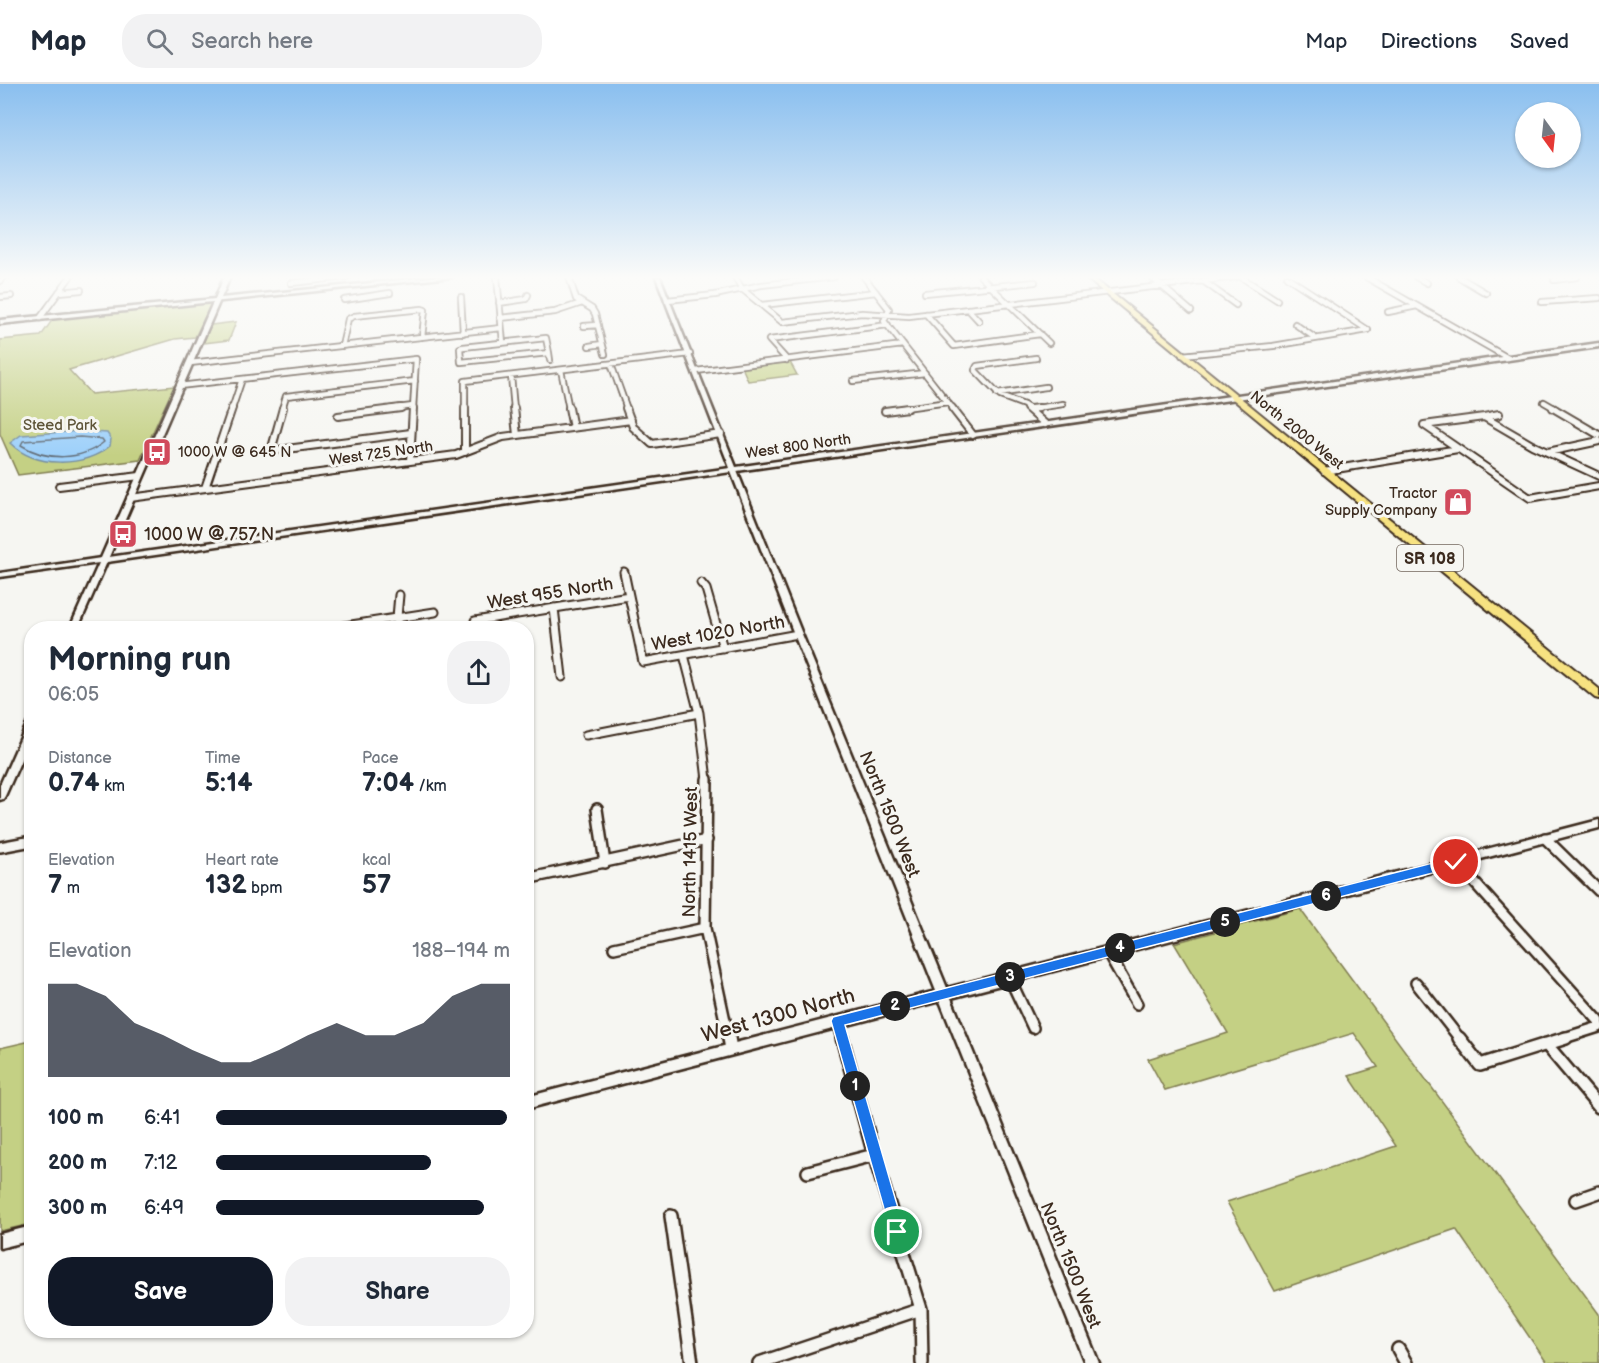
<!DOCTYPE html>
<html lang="en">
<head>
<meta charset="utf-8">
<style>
	body { margin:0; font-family:"Balsamiq Sans",sans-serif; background:#f2f2f3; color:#1f2937; height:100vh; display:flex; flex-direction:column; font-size:22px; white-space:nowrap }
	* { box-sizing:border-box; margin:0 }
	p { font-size:20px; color:#747a83 }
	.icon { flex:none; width:33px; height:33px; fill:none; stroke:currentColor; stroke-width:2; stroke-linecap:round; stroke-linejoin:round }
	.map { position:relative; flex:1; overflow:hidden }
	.panel { position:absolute; left:24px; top:537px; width:510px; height:717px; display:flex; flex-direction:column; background:#fff; border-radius:24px; box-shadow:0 2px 4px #0004 }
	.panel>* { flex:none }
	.needle { width:39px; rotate:165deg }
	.controls { position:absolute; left:1515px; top:18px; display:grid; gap:12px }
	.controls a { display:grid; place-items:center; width:66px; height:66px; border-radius:50%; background:#fff; box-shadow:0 2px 4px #0004; font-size:30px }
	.pin { position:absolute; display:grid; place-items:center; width:51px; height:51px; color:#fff; margin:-26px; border:3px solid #fff; border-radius:50%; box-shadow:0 2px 6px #0007 }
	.km { position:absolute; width:30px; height:30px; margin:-15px; border-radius:50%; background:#222; color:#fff; font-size:16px; line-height:30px; text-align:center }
	.round { display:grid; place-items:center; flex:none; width:63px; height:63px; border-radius:24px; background:#f2f2f3 }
	.overview { display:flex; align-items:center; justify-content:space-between; height:102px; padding:0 24px }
	h1 { font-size:33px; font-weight:700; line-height:45px }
	.figures { display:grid; grid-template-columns:repeat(3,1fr); gap:9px; height:102px; padding:6px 24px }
	.figures div { display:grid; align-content:center }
	.figures b { font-size:26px; font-weight:700 }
	.figures small { font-size:16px; font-weight:400 }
	.figures p { font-size:16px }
	.chart { height:168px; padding:12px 24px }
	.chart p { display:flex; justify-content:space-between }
	.chart svg { width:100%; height:108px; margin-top:6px; fill:#111827; opacity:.7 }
	.cta { display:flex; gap:12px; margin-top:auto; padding:12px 24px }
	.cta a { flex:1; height:69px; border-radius:24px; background:#111827; color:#fff; font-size:24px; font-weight:700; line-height:69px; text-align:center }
	.cta a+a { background:#f2f2f3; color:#1f2937 }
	ul { padding:0 24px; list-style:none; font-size:20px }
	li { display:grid; grid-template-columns:96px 72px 1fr; align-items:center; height:45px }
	li i { height:15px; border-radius:8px; background:#111827 }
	header { display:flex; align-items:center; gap:36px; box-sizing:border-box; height:84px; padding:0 30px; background:#fff; border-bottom:2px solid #e0e1e3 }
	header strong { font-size:28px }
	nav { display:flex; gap:33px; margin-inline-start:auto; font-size:21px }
	.search { width:420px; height:54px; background:#f2f2f3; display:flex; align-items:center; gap:15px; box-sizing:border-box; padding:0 21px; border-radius:24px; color:#747a83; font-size:22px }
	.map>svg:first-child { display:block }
	.green { fill:#c4d084; stroke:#807d51; stroke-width:1.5 }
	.water { fill:#9dd0fa; stroke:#768ea2; stroke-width:1.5 }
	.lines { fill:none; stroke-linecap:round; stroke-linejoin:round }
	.shore { stroke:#626c76; stroke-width:1.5 }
	.minor-far4-casing { stroke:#3b2a1e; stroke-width:8 }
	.minor-far3-casing { stroke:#3b2a1e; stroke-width:10 }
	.minor-far2-casing { stroke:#3b2a1e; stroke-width:11 }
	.minor-far1-casing { stroke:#3b2a1e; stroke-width:14 }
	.minor-casing { stroke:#3b2a1e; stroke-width:16 }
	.tertiary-casing { stroke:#3b2a1e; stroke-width:5 }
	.secondary-casing { stroke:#3b2a1e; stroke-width:5 }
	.primary-casing { stroke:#3b2a1e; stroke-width:4 }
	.minor-far4 { stroke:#f6f6f2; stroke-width:4.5 }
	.minor-far3 { stroke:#f6f6f2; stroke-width:6 }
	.minor-far2 { stroke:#f6f6f2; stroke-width:7 }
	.minor-far1 { stroke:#f6f6f2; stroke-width:9 }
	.minor { stroke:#f6f6f2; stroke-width:11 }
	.tertiary { fill:#f6f6f2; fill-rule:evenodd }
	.secondary { fill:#f6f6f2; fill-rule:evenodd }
	.primary { fill:#f7e281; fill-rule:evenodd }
	.route { fill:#1a73e8; stroke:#fff; stroke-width:1.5 }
	.labels { text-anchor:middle; stroke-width:6; stroke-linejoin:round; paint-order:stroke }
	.far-park-label { font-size:15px; fill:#5d5438; stroke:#f6f6f2 }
	.far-street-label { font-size:15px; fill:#3b2a1e; stroke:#f6f6f2 }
	.far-poi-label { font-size:15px; fill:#3b2a1e; stroke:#f6f6f2; text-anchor:start }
	.shield { fill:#f6f6f2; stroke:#73675e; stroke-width:1.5 }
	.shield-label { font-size:16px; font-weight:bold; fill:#3b2a1e }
	.poi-label { font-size:18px; fill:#3b2a1e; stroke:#f6f6f2; text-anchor:start }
	.street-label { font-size:18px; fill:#3b2a1e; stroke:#f6f6f2 }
	.near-street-label { font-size:21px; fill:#3b2a1e; stroke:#f6f6f2 }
</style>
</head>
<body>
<header>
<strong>Map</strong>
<div class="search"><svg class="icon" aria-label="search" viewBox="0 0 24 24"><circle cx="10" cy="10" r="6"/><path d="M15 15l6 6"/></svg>Search here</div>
<nav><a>Map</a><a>Directions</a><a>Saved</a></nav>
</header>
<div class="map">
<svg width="1599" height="1279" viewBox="0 0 1599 1279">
	<rect width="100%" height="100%" fill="#f6f6f2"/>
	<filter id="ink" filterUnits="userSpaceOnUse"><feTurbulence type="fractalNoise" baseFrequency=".0167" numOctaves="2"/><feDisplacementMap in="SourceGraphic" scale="12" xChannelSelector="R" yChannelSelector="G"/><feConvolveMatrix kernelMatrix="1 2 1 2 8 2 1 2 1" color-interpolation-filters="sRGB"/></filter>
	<g filter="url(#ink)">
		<!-- green -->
		<path class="green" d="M212 218 195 253 175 255 69 286 91 310 174 302 140 376 18 391 0 350V256L41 252 53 235Z
			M236 238 229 256 203 259 211 241Z
			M790 278 797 291 748 297 742 283Z
			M1300 825 1599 1230V1279H1547L1456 1145 1275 1207 1227 1118 1396 1062 1349 992 1378 983 1354 949 1165 1006 1148 975 1228 949 1174 859Z
			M31 957V1140L0 1147V964Z"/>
		<!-- water -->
		<path class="water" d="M80 347 107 349 111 355 110 362C83 384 35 384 10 359L21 351Z"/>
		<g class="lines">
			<!-- shore -->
			<path class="shore" d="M80 353 102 355 104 358C81 377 46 377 21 361L23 357Z"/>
			<!-- minor-far4 casing -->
			<g class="minor-far4-casing">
				<path id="minor-far4" d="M497 193 503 259
					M569 193 576 215 592 225 595 230 605 270
					M735 193 742 205 782 238 862 229 909 232 1236 193
					M864 193 889 225 884 237 953 325
					M981 193 1049 259
					M1151 193 1191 227
					M1241 193 1277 216
					M1366 193 1508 274
					M1416 193 1427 199
					M1459 193 1486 209
					M1554 196 1577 193
					M0 197 3 193
					M1203 197 1236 221
					M291 199 346 193
					M59 208 81 206
					M925 209 1035 198
					M0 213 11 212
					M461 213 463 249
					M344 216 390 209
					M667 216 715 211 761 201 834 193
					M1542 218 1599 214
					M499 219 526 215 528 211
					M762 221 876 208
					M968 225 979 237
					M1388 228 1417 222
					M926 230 954 262 1040 250
					M40 234 70 193
					M500 234 555 228 582 219
					M1295 240 1315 254
					M584 242 598 241
					M546 254 549 269 461 278 460 264 463 263Z
					M342 262 348 235 354 232 422 225 425 226 422 253
					M589 262 602 260
					M549 269 550 276
					M1182 271 1273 262 1368 246 1287 193
					M787 276 769 256 888 241
					M190 279 501 244
					M611 280 627 325
					M561 286 569 325
					M696 287 903 261
					M511 292 514 325
					M853 297 925 289
					M179 302 416 275 413 325
					M997 310 1046 303
					M1544 318 1556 325
					M232 325 242 295
					M282 325 286 312 415 297
					M389 325 413 322
					M465 325V297L690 270
					M898 325 948 318
					M1029 325 1024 321 1000 312 975 286 977 282 1036 274
					M1030 325 1063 320"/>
			</g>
			<!-- minor-far3 casing -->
			<g class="minor-far3-casing">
				<path id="minor-far3" d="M283 324 271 367 411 349
					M465 324V368
					M514 324 517 351
					M569 324 573 344
					M626 324 633 343 652 360 721 350
					M952 324 973 351
					M1027 324 1045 340
					M1553 324 1599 351
					M1030 325 1039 324
					M885 327 908 324
					M1499 330 1484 333 1532 361 1599 392
					M338 332 401 324
					M1484 333 1424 341 1530 414 1599 402
					M1548 368 1599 357
					M410 377 413 324
					M1324 387 1458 365
					M59 402 140 392
					M205 404 232 324
					M130 414 456 371 503 353 631 336"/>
			</g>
			<!-- minor-far2 casing -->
			<g class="minor-far2-casing">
				<path id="minor-far2" d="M624 488 643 578 798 550
					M701 499 706 505 723 564
					M554 524 562 593
					M332 544 435 528
					M396 544 399 511
					M475 544V537L629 512
					M684 571 699 629 707 696
					M586 651 699 629"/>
			</g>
			<!-- minor-far1 casing -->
			<g class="minor-far1-casing">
				<path id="minor-far1" d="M707 695 705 844 729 955
					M597 725 605 779
					M1545 754 1599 807
					M0 763 32 757
					M1456 778 1599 937
					M526 795 707 756
					M614 864 705 844
					M1107 867 1137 920
					M1009 893 1033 944
					M1416 899 1460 955
					M837 937 842 955
					M1561 955 1599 943"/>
			</g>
			<!-- minor casing -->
			<g class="minor-casing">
				<path id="minor" d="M729 954 731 965
					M842 954 874 1071 921 1225 922 1279
					M1459 954 1480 981 1566 954
					M1546 960 1599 1023
					M808 1088 874 1071
					M1576 1116 1599 1108
					M671 1132 692 1279
					M1398 1265 1406 1279
					M759 1279 921 1225"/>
			</g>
			<!-- tertiary casing -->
			<g class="tertiary-casing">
				<path id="tertiary" d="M656 193H660L736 383 1599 259V263L737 387 802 550 947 904 1599 736V744L951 914 1099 1279H1085L940 917 526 1025V1013L936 907 794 550 731 388 107 478 78 544H70L99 479 0 493V489L101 474 214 216 217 214 220 216 109 473 730 384Z
					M32 637V651L5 712 3 715 0 716V701L27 640Z
					M32 1142V1156L0 1164V1150Z"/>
			</g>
			<!-- secondary casing -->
			<g class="secondary-casing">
				<path id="secondary" d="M224 193H230L221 214 431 193H452L0 240V236L215 215Z"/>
			</g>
			<!-- primary casing -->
			<g class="primary-casing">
				<path id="primary" d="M1085 193H1092L1599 605V615L1595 614Z"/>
			</g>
			<!-- minor-far4 -->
			<use href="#minor-far4" class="minor-far4"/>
			<!-- minor-far3 -->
			<use href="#minor-far3" class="minor-far3"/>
			<!-- minor-far2 -->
			<use href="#minor-far2" class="minor-far2"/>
			<!-- minor-far1 -->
			<use href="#minor-far1" class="minor-far1"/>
			<!-- minor -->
			<use href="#minor" class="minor"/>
			<!-- tertiary -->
			<use href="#tertiary" class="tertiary"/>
			<!-- secondary -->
			<use href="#secondary" class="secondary"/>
			<!-- primary -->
			<use href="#primary" class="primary"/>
		</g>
	</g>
	<!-- sky -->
	<linearGradient id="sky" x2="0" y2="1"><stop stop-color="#8abfef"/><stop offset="0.52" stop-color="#fbfbf9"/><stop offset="1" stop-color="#fbfbf9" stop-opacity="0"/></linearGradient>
	<rect width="1599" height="372" fill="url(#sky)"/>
	<!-- route -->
	<path class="route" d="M1456 773 1461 778 1456 783 845 941 905 1148 903 1153 897 1155 892 1153 831 937 833 933Z"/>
	<!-- icons -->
	<defs>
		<g id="bus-square" transform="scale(1.5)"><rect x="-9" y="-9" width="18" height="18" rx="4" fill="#d1495b" stroke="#f6f6f2"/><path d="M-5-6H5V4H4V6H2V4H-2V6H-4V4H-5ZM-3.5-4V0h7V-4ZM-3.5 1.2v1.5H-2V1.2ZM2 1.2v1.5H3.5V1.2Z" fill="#fff"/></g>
		<g id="shop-square" transform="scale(1.5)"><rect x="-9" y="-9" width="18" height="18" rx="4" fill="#d1495b" stroke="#f6f6f2"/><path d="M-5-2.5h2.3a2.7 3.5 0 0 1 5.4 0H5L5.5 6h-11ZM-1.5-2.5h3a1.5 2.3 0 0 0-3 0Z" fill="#fff"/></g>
	</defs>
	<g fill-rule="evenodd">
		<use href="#bus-square" x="157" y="368"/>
		<use href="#shop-square" x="1458" y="418"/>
		<use href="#bus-square" x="123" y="450"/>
	</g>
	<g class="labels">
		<!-- far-park labels -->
		<g class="far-park-label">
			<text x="60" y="346">Steed Park</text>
		</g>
		<!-- far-street labels -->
		<g class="far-street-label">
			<text transform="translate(1297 346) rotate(39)" y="5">North 2000 West</text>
			<text transform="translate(798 362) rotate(-8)" y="5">West 800 North</text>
			<text transform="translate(381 369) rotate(-8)" y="5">West 725 North</text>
		</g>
		<!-- far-poi labels -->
		<g class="far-poi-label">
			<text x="178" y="373">1000 W @ 645 N</text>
			<text x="1437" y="414" text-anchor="end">Tractor<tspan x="1437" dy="17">Supply Company</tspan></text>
		</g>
		<!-- shield labels -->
		<rect class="shield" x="1397" y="461" width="66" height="26" rx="4.5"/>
		<g class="shield-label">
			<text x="1430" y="480">SR 108</text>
		</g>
		<!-- poi labels -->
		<g class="poi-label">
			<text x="144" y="456">1000 W @ 757 N</text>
		</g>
		<!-- street labels -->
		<g class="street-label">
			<text transform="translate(550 509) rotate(-9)" y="6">West 955 North</text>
			<text transform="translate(718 549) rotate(-10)" y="6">West 1020 North</text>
			<text transform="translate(890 730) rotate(68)" y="6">North 1500 West</text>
			<text transform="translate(690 768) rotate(-89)" y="6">North 1415 West</text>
			<text transform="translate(1071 1181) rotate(68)" y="6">North 1500 West</text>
		</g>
		<!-- near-street labels -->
		<g class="near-street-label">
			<text transform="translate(778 931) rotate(-15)" y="7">West 1300 North</text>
		</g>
	</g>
</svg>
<div class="controls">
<a><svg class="needle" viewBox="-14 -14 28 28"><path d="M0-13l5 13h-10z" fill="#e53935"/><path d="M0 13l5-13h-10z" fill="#747a83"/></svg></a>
</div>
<div class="pin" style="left:897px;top:1148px;background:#1e9e55"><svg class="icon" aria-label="arrive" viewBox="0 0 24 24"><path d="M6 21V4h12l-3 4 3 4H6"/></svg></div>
<div class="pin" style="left:1456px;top:778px;background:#d93025"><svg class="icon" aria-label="check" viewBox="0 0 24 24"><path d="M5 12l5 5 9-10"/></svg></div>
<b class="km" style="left:855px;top:1002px">1</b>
<b class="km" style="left:895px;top:922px">2</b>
<b class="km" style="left:1010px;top:893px">3</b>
<b class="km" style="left:1120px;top:864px">4</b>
<b class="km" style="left:1225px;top:838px">5</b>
<b class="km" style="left:1326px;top:812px">6</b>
<section class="panel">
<div class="overview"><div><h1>Morning run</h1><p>06:05</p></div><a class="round"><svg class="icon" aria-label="share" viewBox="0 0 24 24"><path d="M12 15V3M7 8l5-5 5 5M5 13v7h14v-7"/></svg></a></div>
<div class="figures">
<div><p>Distance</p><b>0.74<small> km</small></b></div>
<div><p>Time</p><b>5:14</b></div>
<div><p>Pace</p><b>7:04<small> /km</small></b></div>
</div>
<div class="figures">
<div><p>Elevation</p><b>7<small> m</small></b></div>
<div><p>Heart rate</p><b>132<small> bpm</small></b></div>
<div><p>kcal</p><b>57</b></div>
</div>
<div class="chart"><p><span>Elevation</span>188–194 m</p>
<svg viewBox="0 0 160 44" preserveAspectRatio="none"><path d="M0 44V6L10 6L20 11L30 22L40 27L50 33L60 38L70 38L80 33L90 27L100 22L110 27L120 27L130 22L140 11L150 6L160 6V44z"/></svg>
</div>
<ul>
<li><b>100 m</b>6:41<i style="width:99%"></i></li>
<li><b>200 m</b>7:12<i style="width:73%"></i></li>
<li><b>300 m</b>6:49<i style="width:91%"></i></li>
</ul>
<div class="cta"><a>Save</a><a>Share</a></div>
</section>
</div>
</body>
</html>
